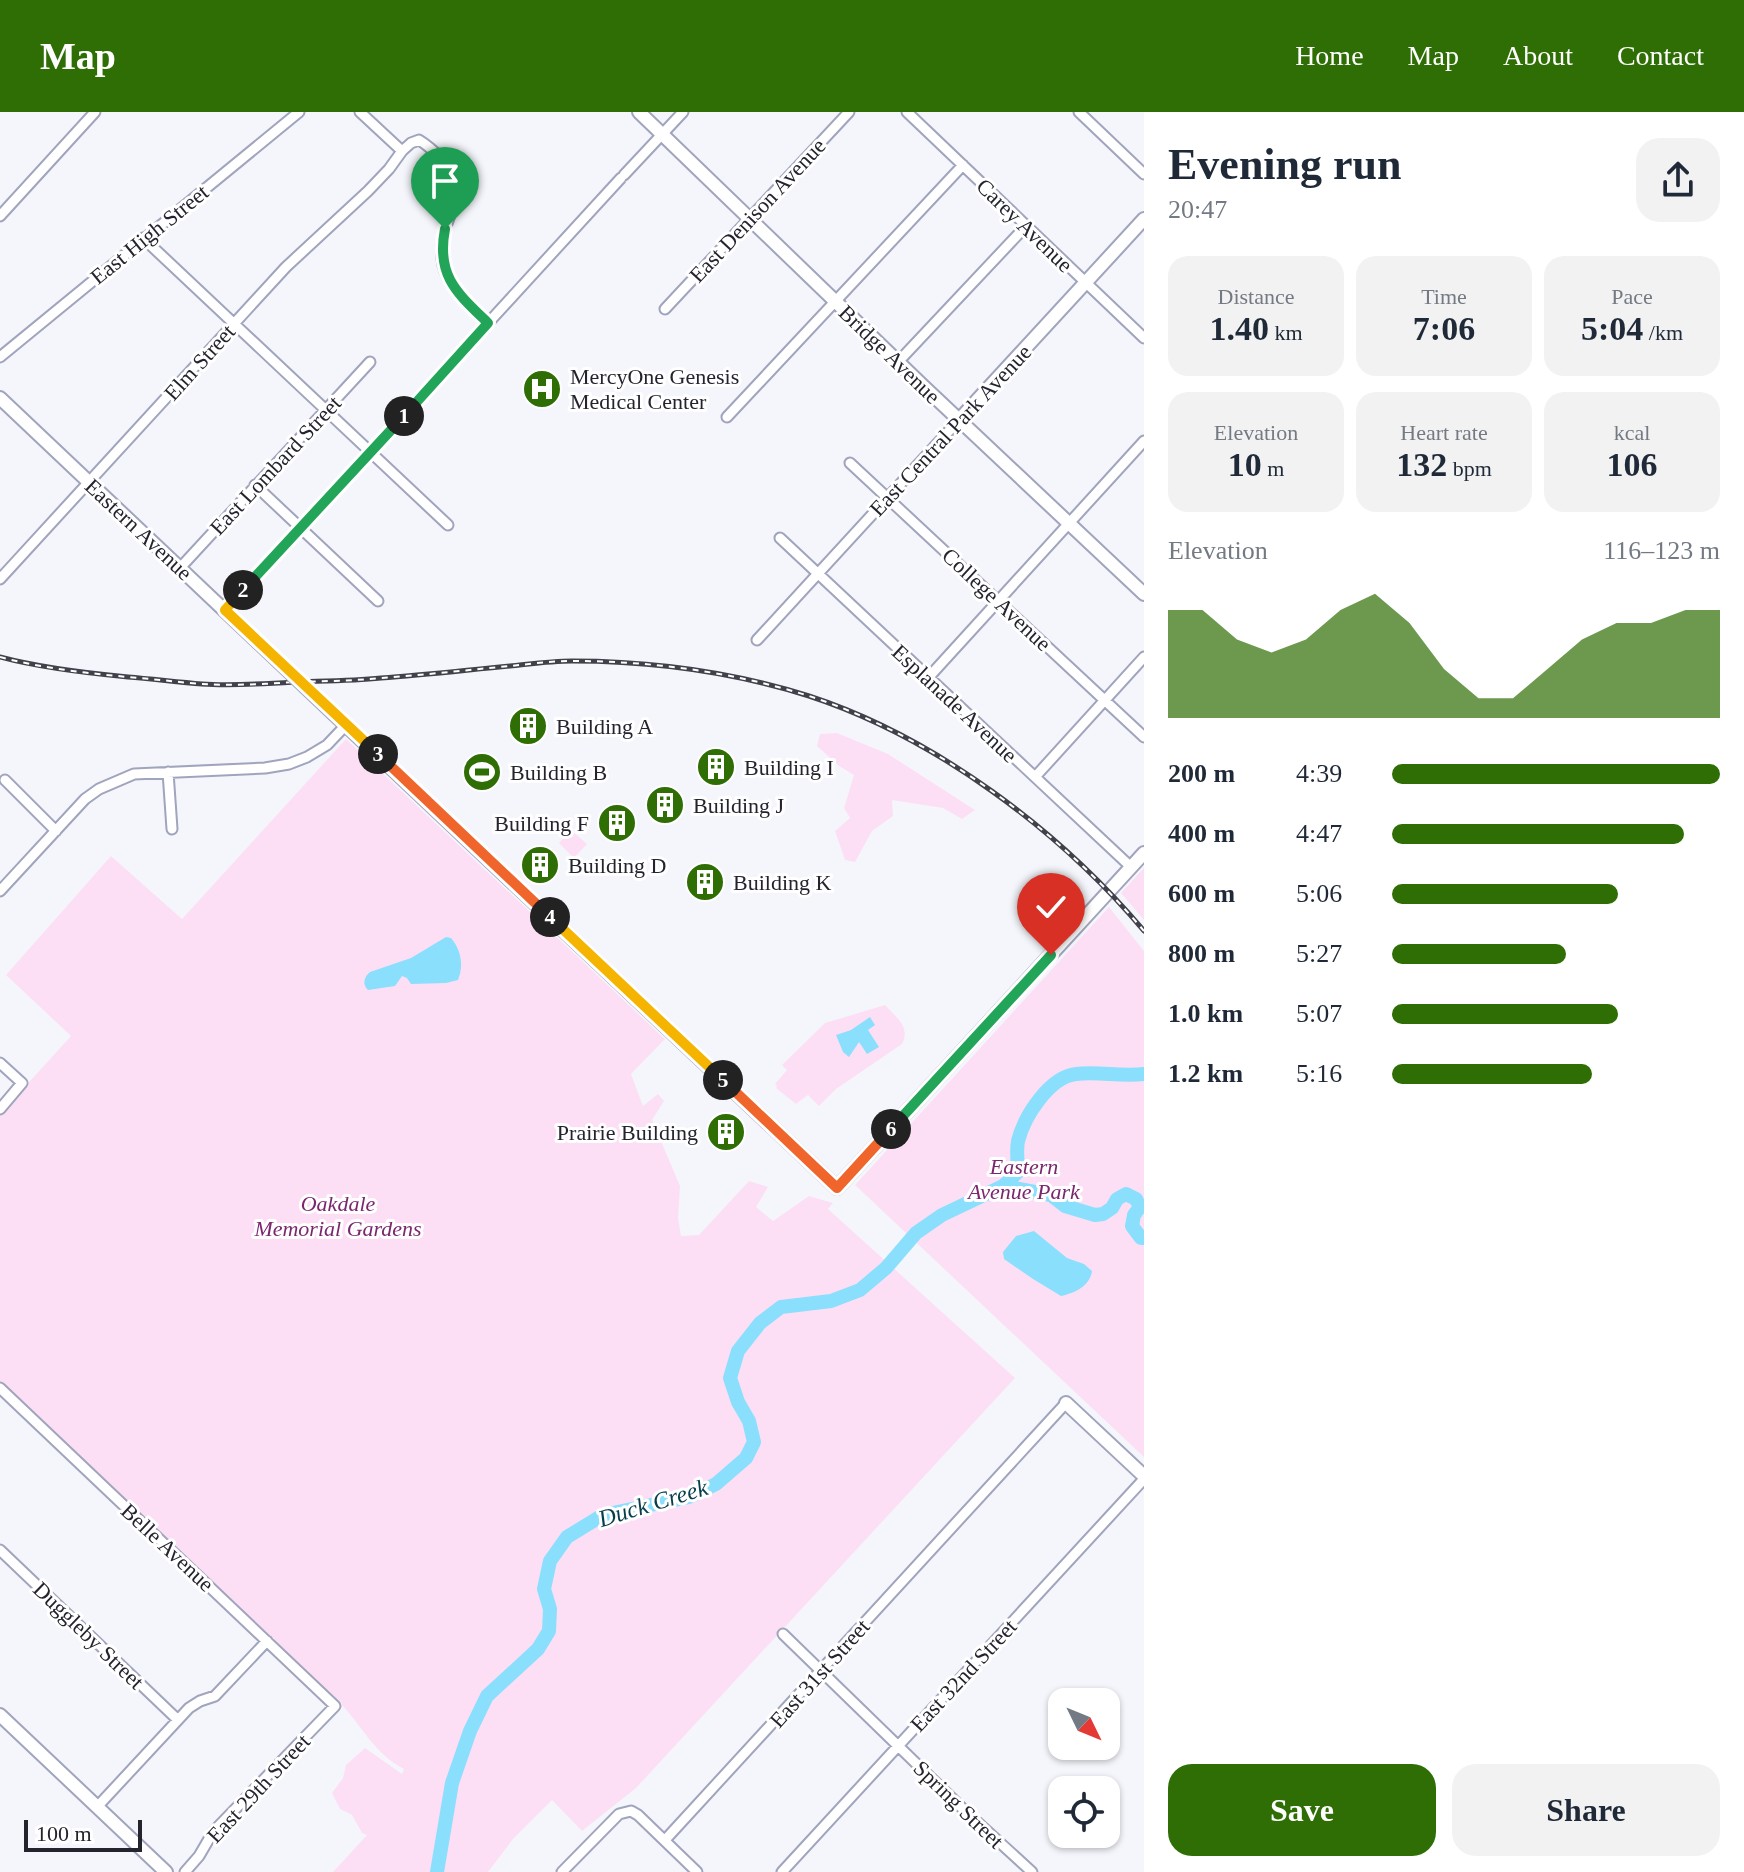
<!DOCTYPE html>
<html lang="en">
<head>
<meta charset="utf-8">
<style>
	body { margin:0; font-family:Georgia,serif; background:#f2f2f3; color:#1f2937; height:100vh; display:flex; flex-direction:column; font-size:30px; white-space:nowrap }
	* { box-sizing:border-box; margin:0 }
	p { font-size:26px; color:#747a83 }
	.icon { flex:none; width:44px; height:44px; fill:none; stroke:currentColor; stroke-width:2; stroke-linecap:round; stroke-linejoin:round }
	.map { position:relative; flex:1; overflow:hidden }
	.side { display:flex; flex-direction:column; background:#fff; width:600px }
	.side>* { flex:none }
	.needle { width:52px; rotate:133deg }
	.tools { position:absolute; left:1048px; top:1576px; display:grid; gap:16px }
	.tools a { display:grid; place-items:center; width:72px; height:72px; border-radius:16px; background:#fff; box-shadow:0 2px 6px #0004; font-size:40px }
	.scale { position:absolute; left:24px; bottom:20px; width:118px; box-sizing:border-box; padding-left:8px; border:4px solid #23242e; border-top:0; font-size:22px; line-height:28px; white-space:nowrap; color:#23242e; -webkit-text-stroke:6px #fff; paint-order:stroke }
	.pin { position:absolute; display:grid; place-items:center; width:68px; height:68px; color:#fff; margin:-82px -34px; border-radius:50% 50% 50% 0; rotate:-45deg; box-shadow:0 0 8px #0007 }
	.pin .icon { rotate:45deg }
	.km { position:absolute; width:40px; height:40px; margin:-20px; border-radius:50%; background:#222; color:#fff; font-size:22px; line-height:40px; text-align:center }
	.round { display:grid; place-items:center; flex:none; width:84px; height:84px; border-radius:24px; background:#f2f2f3 }
	.head { display:flex; align-items:center; justify-content:space-between; height:136px; padding:0 24px }
	h1 { font-size:44px; font-weight:700; line-height:60px }
	.figures { display:grid; grid-template-columns:repeat(3,1fr); gap:12px; height:136px; padding:8px 24px }
	.figures div { display:grid; align-content:center; border-radius:20px; background:#f2f2f3; text-align:center }
	.figures b { font-size:34px; font-weight:700 }
	.figures small { font-size:22px; font-weight:400 }
	.figures p { font-size:22px }
	.chart { height:224px; padding:16px 24px }
	.chart p { display:flex; justify-content:space-between }
	.chart svg { width:100%; height:144px; margin-top:8px; fill:#2e6e04; opacity:.7 }
	.action { display:flex; gap:16px; margin-top:auto; padding:16px 24px }
	.action a { flex:1; height:92px; border-radius:24px; background:#2e6e04; color:#fff; font-size:32px; font-weight:700; line-height:92px; text-align:center }
	.action a+a { background:#f2f2f3; color:#1f2937 }
	ul { padding:0 24px; list-style:none; font-size:26px }
	li { display:grid; grid-template-columns:128px 96px 1fr; align-items:center; height:60px }
	li i { height:20px; border-radius:10px; background:#2e6e04 }
	header { display:flex; align-items:center; gap:48px; box-sizing:border-box; height:112px; padding:0 40px; background:#2e6e04; color:#fff }
	header strong { font-size:38px }
	nav { display:flex; gap:44px; margin-inline-start:auto; font-size:28px }
	main { display:flex; flex:1; min-height:0 }
	.map>svg:first-child { display:block }
	.green { fill:#fddff5 }
	.water { fill:#8adffd }
	.lines { fill:none; stroke-linecap:round; stroke-linejoin:round }
	.river { stroke:#8adffd; stroke-width:14 }
	.street-casing { stroke:#a0a4bd; stroke-width:13 }
	.secondary-casing { stroke:#a0a4bd; stroke-width:16 }
	.street { stroke:#fff; stroke-width:9 }
	.secondary { stroke:#fff; stroke-width:12 }
	.rail-casing { stroke:#40414b; stroke-width:5 }
	.rail { stroke:#fff; stroke-width:2; stroke-dasharray:6; stroke-linecap:butt }
	.secondary-bridge-casing { stroke:#a0a4bd; stroke-width:16; stroke-linecap:butt }
	.secondary-bridge { stroke:#fff; stroke-width:12 }
	.split-1-casing { stroke:#fff; stroke-width:16 }
	.split-2-casing { stroke:#fff; stroke-width:16 }
	.split-3-casing { stroke:#fff; stroke-width:16 }
	.split-4-casing { stroke:#fff; stroke-width:16 }
	.split-5-casing { stroke:#fff; stroke-width:16 }
	.split-6-casing { stroke:#fff; stroke-width:16 }
	.split-7-casing { stroke:#fff; stroke-width:16 }
	.split-1 { stroke:#22a559; stroke-width:10 }
	.split-2 { stroke:#22a559; stroke-width:10 }
	.split-3 { stroke:#f5b400; stroke-width:10 }
	.split-4 { stroke:#f0652b; stroke-width:10 }
	.split-5 { stroke:#f5b400; stroke-width:10 }
	.split-6 { stroke:#f0652b; stroke-width:10 }
	.split-7 { stroke:#22a559; stroke-width:10 }
	.labels { text-anchor:middle; stroke-width:6; stroke-linejoin:round; paint-order:stroke }
	.street-label { font-size:22px; fill:#23242e; stroke:#fff }
	.poi-label { font-size:22px; fill:#23242e; stroke:#fff; text-anchor:start }
	.park-label { font-size:22px; font-style:italic; fill:#7b266d; stroke:#fff }
	.water-label { font-size:24px; font-style:italic; fill:#083d4c; stroke:#fff }
</style>
</head>
<body>
<header>
<strong>Map</strong>
<nav><a>Home</a><a>Map</a><a>About</a><a>Contact</a></nav>
</header>
<main>
<div class="map">
<svg width="1144" height="1760" viewBox="0 0 1144 1760">
	<rect width="100%" height="100%" fill="#f5f6fb"/>
	<!-- green -->
	<path class="green" d="M837 621 888 642 975 698 962 707 943 696 892 688 893 704 872 719 855 750 845 748 835 719 850 706 844 696 854 663 839 654 817 634 820 622Z
		M346 627 665 927 631 962 643 994 658 982 664 989 652 1008 680 1074 678 1106 681 1124 699 1123 749 1069 768 1075 756 1095 773 1109 809 1084 833 1091 828 1097 1015 1266 636 1676 582 1719 552 1688 513 1727 488 1760H333L367 1723 362 1721 352 1703 340 1697 332 1681 343 1666 346 1653 365 1636 402 1662 404 1657C374 1641 364 1617 342 1593V1591L289 1544 0 1273V1002L71 924 6 863 111 744 182 807Z
		M571 718 587 732 574 746 559 731Z
		M1144 756V808L1121 781Z
		M1109 795 1144 839V1345L855 1073Z
		M885 893C896 905 911 915 902 932L836 977 819 994 808 983 796 992 776 976 777 974 775 972 787 958 782 953 825 911Z"/>
	<!-- water -->
	<path class="water" d="M446 825 451 826C461 838 464 853 458 868L446 871 411 872 407 866 402 864 395 874 368 878C362 872 364 865 370 860L411 846Z
		M870 905 875 913 868 918 879 935 867 942 859 930 849 945 843 940 836 923 851 918Z
		M1034 1119 1067 1146 1084 1152 1092 1159C1090 1174 1075 1181 1061 1184L1033 1167 1004 1147 1003 1140 1016 1124Z"/>
	<g class="lines">
		<!-- river -->
		<path class="river" d="M1003 1074 1051 1083 1065 1094 1095 1103 1103 1102 1112 1096 1117 1087 1126 1082 1136 1087 1140 1095 1134 1103 1132 1114 1141 1126H1144
			M437 1760 452 1671 470 1619 487 1584 538 1537 549 1519 550 1497 544 1477 550 1449 567 1425 603 1403 689 1385 716 1372 746 1346 754 1330 749 1309 738 1290 730 1266 738 1239 760 1211 781 1195 831 1189 860 1178 886 1156 916 1121 942 1103 1003 1074 1018 1060C1018 1050 1016 1039 1018 1029 1024 1005 1049 965 1076 962 1098 959 1121 965 1144 962"/>
		<!-- street casing -->
		<g class="street-casing">
			<path id="street" d="M360 0 402 39 411 31 419 28C429 34 435 40 443 48 451 57 461 68 459 81 458 86 454 93 452 98 445 116 439 133 443 153 449 178 471 194 488 211
				M907 0 1144 226
				M1079 0 1144 62
				M624 63 683 0
				M0 104 95 0
				M143 126 448 413
				M665 197 849 0
				M0 245 299 0
				M898 250 1026 114
				M727 305 963 53
				M850 351 1144 625
				M255 373 378 489
				M780 426 1131 755
				M180 456 370 250
				M0 467 286 155 368 79 389 57 402 39
				M225 498 621 66
				M757 528 959 308
				M928 566 1144 329
				M168 660 172 717
				M1035 665 1144 545
				M5 668 56 719
				M0 779 85 687 99 677 134 662 265 656 289 652 307 645 327 633 346 613
				M0 951 22 971 0 997
				M0 1276 335 1594 213 1720 199 1744 185 1760
				M0 1438 178 1608
				M783 1522 963 1697 1032 1760
				M97 1695 189 1596 200 1589 215 1584 267 1529
				M665 1728 1066 1291
				M562 1760 619 1702 631 1699 638 1703 697 1760
				M782 1760 1144 1367"/>
		</g>
		<!-- secondary casing -->
		<g class="secondary-casing">
			<path id="secondary" d="M639 0 922 273 1144 482
				M0 286 278 549
				M959 308 1144 107
				M335 603 837 1076 1144 741
				M1066 1291 1144 1364
				M0 1603 166 1760"/>
		</g>
		<!-- street -->
		<use href="#street" class="street"/>
		<!-- secondary -->
		<use href="#secondary" class="secondary"/>
		<!-- rail casing -->
		<g class="rail-casing">
			<path id="rail" d="M0 545C41 556 85 561 128 565 153 567 177 570 202 572 232 574 264 572 295 570 323 569 352 569 381 566 424 563 467 558 510 554 530 552 551 549 572 549 652 549 733 560 809 584 935 625 1060 719 1144 819"/>
		</g>
		<!-- rail -->
		<use href="#rail" class="rail"/>
		<!-- secondary-bridge casing -->
		<g class="secondary-bridge-casing">
			<path id="secondary-bridge" d="M278 549 335 603"/>
		</g>
		<!-- secondary-bridge -->
		<use href="#secondary-bridge" class="secondary-bridge"/>
	</g>
	<g class="lines">
		<!-- split-1 casing -->
		<g class="split-1-casing">
			<path id="split-1" d="M404 304 488 211C457 181 436 164 445 117"/>
		</g>
		<!-- split-2 casing -->
		<g class="split-2-casing">
			<path id="split-2" d="M243 478 404 304"/>
		</g>
		<!-- split-3 casing -->
		<g class="split-3-casing">
			<path id="split-3" d="M243 478 225 498 378 642"/>
		</g>
		<!-- split-4 casing -->
		<g class="split-4-casing">
			<path id="split-4" d="M378 642 550 805"/>
		</g>
		<!-- split-5 casing -->
		<g class="split-5-casing">
			<path id="split-5" d="M550 805 723 968"/>
		</g>
		<!-- split-6 casing -->
		<g class="split-6-casing">
			<path id="split-6" d="M723 968 837 1076 891 1017"/>
		</g>
		<!-- split-7 casing -->
		<g class="split-7-casing">
			<path id="split-7" d="M891 1017 1051 843"/>
		</g>
		<!-- split-1 -->
		<use href="#split-1" class="split-1"/>
		<!-- split-2 -->
		<use href="#split-2" class="split-2"/>
		<!-- split-3 -->
		<use href="#split-3" class="split-3"/>
		<!-- split-4 -->
		<use href="#split-4" class="split-4"/>
		<!-- split-5 -->
		<use href="#split-5" class="split-5"/>
		<!-- split-6 -->
		<use href="#split-6" class="split-6"/>
		<!-- split-7 -->
		<use href="#split-7" class="split-7"/>
	</g>
	<!-- icons -->
	<defs>
		<g id="hospital-disc" transform="scale(2)"><circle r="9.5" fill="#2e6e04" stroke="#fff"/><path d="M-5-5h3v3.5h4V-5h3V5h-3V1.5h-4V5h-3Z" fill="#fff"/></g>
		<g id="building-disc" transform="scale(2)"><circle r="9.5" fill="#2e6e04" stroke="#fff"/><path d="M-4-6H4V6H1V3H-1V6H-4ZM-2.5-4.3h1.7v1.8h-1.7ZM.8-4.3h1.7v1.8H.8ZM-2.5-1h1.7V.8h-1.7ZM.8-1h1.7V.8H.8Z" fill="#fff"/></g>
		<g id="stadium-disc" transform="scale(2)"><circle r="9.5" fill="#2e6e04" stroke="#fff"/><path d="M0-5a6.5 5 0 1 0 0 10a6.5 5 0 1 0 0-10ZM-3.5-1.8h7v3.6h-7Z" fill="#fff"/></g>
	</defs>
	<g fill-rule="evenodd">
		<use href="#hospital-disc" x="542" y="277"/>
		<use href="#building-disc" x="528" y="614"/>
		<use href="#building-disc" x="716" y="655"/>
		<use href="#stadium-disc" x="482" y="660"/>
		<use href="#building-disc" x="665" y="693"/>
		<use href="#building-disc" x="617" y="711"/>
		<use href="#building-disc" x="540" y="753"/>
		<use href="#building-disc" x="705" y="770"/>
		<use href="#building-disc" x="726" y="1020"/>
	</g>
	<g class="labels">
		<!-- street labels -->
		<g class="street-label">
			<text transform="translate(757 98) rotate(-47)" y="8">East Denison Avenue</text>
			<text transform="translate(1025 113) rotate(44)" y="8">Carey Avenue</text>
			<text transform="translate(149 122) rotate(-39)" y="8">East High Street</text>
			<text transform="translate(890 242) rotate(44)" y="8">Bridge Avenue</text>
			<text transform="translate(199 250) rotate(-48)" y="8">Elm Street</text>
			<text transform="translate(950 318) rotate(-47)" y="8">East Central Park Avenue</text>
			<text transform="translate(275 353) rotate(-47)" y="8">East Lombard Street</text>
			<text transform="translate(139 417) rotate(43)" y="8">Eastern Avenue</text>
			<text transform="translate(997 487) rotate(43)" y="8">College Avenue</text>
			<text transform="translate(955 591) rotate(43)" y="8">Esplanade Avenue</text>
			<text transform="translate(168 1435) rotate(43)" y="8">Belle Avenue</text>
			<text transform="translate(89 1523) rotate(44)" y="8">Duggleby Street</text>
			<text transform="translate(819 1561) rotate(-48)" y="8">East 31st Street</text>
			<text transform="translate(963 1563) rotate(-47)" y="8">East 32nd Street</text>
			<text transform="translate(258 1676) rotate(-47)" y="8">East 29th Street</text>
			<text transform="translate(959 1692) rotate(44)" y="8">Spring Street</text>
		</g>
		<!-- poi labels -->
		<g class="poi-label">
			<text x="570" y="272">MercyOne Genesis<tspan x="570" dy="25">Medical Center</tspan></text>
			<text x="556" y="622">Building A</text>
			<text x="744" y="663">Building I</text>
			<text x="510" y="668">Building B</text>
			<text x="693" y="701">Building J</text>
			<text x="589" y="719" text-anchor="end">Building F</text>
			<text x="568" y="761">Building D</text>
			<text x="733" y="778">Building K</text>
			<text x="698" y="1028" text-anchor="end">Prairie Building</text>
		</g>
		<!-- park labels -->
		<g class="park-label">
			<text x="1024" y="1062">Eastern<tspan x="1024" dy="25">Avenue Park</tspan></text>
			<text x="338" y="1099">Oakdale<tspan x="338" dy="25">Memorial Gardens</tspan></text>
		</g>
		<!-- water labels -->
		<g class="water-label">
			<text transform="translate(653 1391) rotate(-17)" y="8">Duck Creek</text>
		</g>
	</g>
</svg>
<div class="tools">
<a><svg class="needle" viewBox="-14 -14 28 28"><path d="M0-13l5 13h-10z" fill="#e53935"/><path d="M0 13l5-13h-10z" fill="#747a83"/></svg></a>
<a><svg class="icon" aria-label="locate" viewBox="0 0 24 24"><circle cx="12" cy="12" r="6"/><path d="M12 2v4M12 18v4M2 12h4M18 12h4"/></svg></a>
</div>
<div class="scale">100 m</div>
<div class="pin" style="left:445px;top:117px;background:#1e9e55"><svg class="icon" aria-label="arrive" viewBox="0 0 24 24"><path d="M6 21V4h12l-3 4 3 4H6"/></svg></div>
<div class="pin" style="left:1051px;top:843px;background:#d93025"><svg class="icon" aria-label="check" viewBox="0 0 24 24"><path d="M5 12l5 5 9-10"/></svg></div>
<b class="km" style="left:404px;top:304px">1</b>
<b class="km" style="left:243px;top:478px">2</b>
<b class="km" style="left:378px;top:642px">3</b>
<b class="km" style="left:550px;top:805px">4</b>
<b class="km" style="left:723px;top:968px">5</b>
<b class="km" style="left:891px;top:1017px">6</b>
</div>
<section class="side">
<div class="head"><div><h1>Evening run</h1><p>20:47</p></div><a class="round"><svg class="icon" aria-label="share" viewBox="0 0 24 24"><path d="M12 15V3M7 8l5-5 5 5M5 13v7h14v-7"/></svg></a></div>
<div class="figures">
<div><p>Distance</p><b>1.40<small> km</small></b></div>
<div><p>Time</p><b>7:06</b></div>
<div><p>Pace</p><b>5:04<small> /km</small></b></div>
</div>
<div class="figures">
<div><p>Elevation</p><b>10<small> m</small></b></div>
<div><p>Heart rate</p><b>132<small> bpm</small></b></div>
<div><p>kcal</p><b>106</b></div>
</div>
<div class="chart"><p><span>Elevation</span>116–123 m</p>
<svg viewBox="0 0 160 44" preserveAspectRatio="none"><path d="M0 44V11L10 11L20 20L30 24L40 20L50 11L60 6L70 15L80 29L90 38L100 38L110 29L120 20L130 15L140 15L150 11L160 11V44z"/></svg>
</div>
<ul>
<li><b>200 m</b>4:39<i style="width:100%"></i></li>
<li><b>400 m</b>4:47<i style="width:89%"></i></li>
<li><b>600 m</b>5:06<i style="width:69%"></i></li>
<li><b>800 m</b>5:27<i style="width:53%"></i></li>
<li><b>1.0 km</b>5:07<i style="width:69%"></i></li>
<li><b>1.2 km</b>5:16<i style="width:61%"></i></li>
</ul>
<div class="action"><a>Save</a><a>Share</a></div>
</section>
</main>
</body>
</html>
